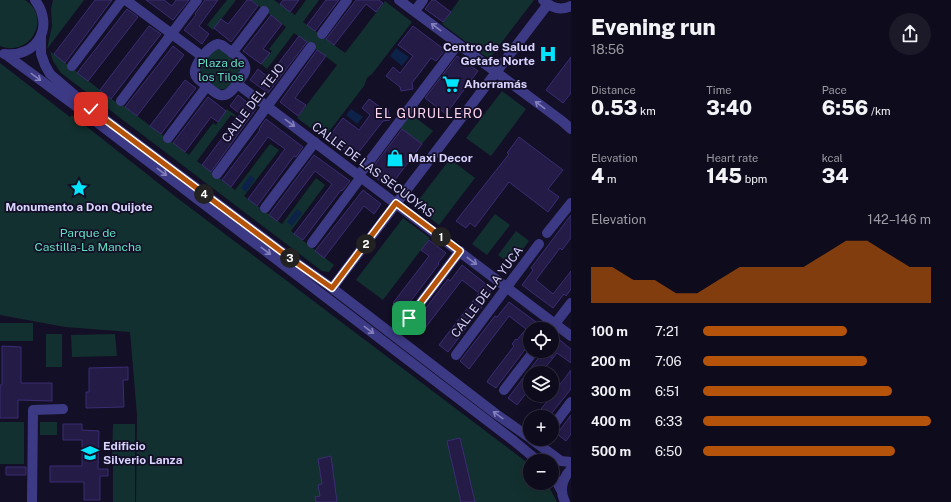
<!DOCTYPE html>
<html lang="en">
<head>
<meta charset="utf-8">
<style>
	body { margin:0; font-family:"Public Sans",sans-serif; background:#1c1929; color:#f1f3f6; height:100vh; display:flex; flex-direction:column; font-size:15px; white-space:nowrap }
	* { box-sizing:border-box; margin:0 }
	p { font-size:13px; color:#9b9ba3 }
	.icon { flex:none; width:22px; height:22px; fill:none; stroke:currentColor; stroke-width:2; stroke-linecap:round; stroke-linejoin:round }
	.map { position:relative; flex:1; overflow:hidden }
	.side { display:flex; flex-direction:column; background:#0e0b1c; width:380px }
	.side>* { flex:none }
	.tools { position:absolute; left:523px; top:322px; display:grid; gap:8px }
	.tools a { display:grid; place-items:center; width:36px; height:36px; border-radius:50%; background:#0e0b1c; box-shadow:0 4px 16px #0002,0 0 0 1px #2e2b3b; font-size:20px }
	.pin { position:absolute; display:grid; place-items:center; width:34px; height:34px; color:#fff; margin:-17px; border-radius:8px; box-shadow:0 2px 6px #0006 }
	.km { position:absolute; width:20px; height:20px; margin:-10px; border-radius:50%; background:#222; color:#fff; font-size:11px; line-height:20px; text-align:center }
	.round { display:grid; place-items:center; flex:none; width:42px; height:42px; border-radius:21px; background:#1c1929 }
	.overview { display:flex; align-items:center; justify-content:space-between; height:68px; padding:0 20px }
	h1 { font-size:22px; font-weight:800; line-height:30px }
	.metrics { display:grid; grid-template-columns:repeat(3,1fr); gap:6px; height:68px; padding:4px 20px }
	.metrics div { display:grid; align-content:center }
	.metrics b { font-size:20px; font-weight:800 }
	.metrics small { font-size:11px; font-weight:400 }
	.metrics p { font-size:11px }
	.chart { height:112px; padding:8px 20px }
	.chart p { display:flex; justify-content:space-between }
	.chart svg { width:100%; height:72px; margin-top:4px; fill:#b45309; opacity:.7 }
	ul { padding:0 20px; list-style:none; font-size:13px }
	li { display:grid; grid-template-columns:64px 48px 1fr; align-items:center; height:30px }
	li i { height:10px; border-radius:5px; background:#b45309 }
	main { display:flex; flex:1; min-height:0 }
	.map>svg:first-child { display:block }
	.green { fill:#12302f }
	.water { fill:#0c2248 }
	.building { fill:#241b47; stroke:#3b2d73 }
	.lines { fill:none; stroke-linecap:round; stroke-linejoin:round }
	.minor { stroke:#3d3a85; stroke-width:10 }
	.oneway { stroke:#837fbc }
	.route-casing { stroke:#fff; stroke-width:8 }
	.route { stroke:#b45309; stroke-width:5 }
	.labels { text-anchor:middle; stroke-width:3.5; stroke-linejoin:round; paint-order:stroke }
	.poi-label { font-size:12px; font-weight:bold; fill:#d9d4ff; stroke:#130f26; text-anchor:start }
	.park-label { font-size:12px; fill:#5fe0c0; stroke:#130f26 }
	.street-label { font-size:12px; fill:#d9d4ff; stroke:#130f26 }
	.neighbourhood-label { font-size:13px; letter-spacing:1px; fill:#ffd6f0; stroke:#130f26 }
</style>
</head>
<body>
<main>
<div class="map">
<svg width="571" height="502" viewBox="0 0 571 502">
	<rect width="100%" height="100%" fill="#130f26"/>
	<!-- green -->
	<path class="green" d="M0 0H25C52 17 31 58 0 46Z
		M53 0H84L47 49 52 26 51 9Z
		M227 0H236L213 30 207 25Z
		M251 0H274L295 15 306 0H319L303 22 345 53 385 1 412 22 372 74 367 78 364 86 324 138 297 118 337 65 294 33 267 69 261 64 272 51 269 49 286 27Z
		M459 0H534L489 59 442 24Z
		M216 49C222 49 225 53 229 56 233 59 240 62 241 66 242 73 228 92 220 89 216 88 212 84 210 82 204 78 199 75 199 68L213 50Z
		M50 51 113 100 124 106 189 155 213 123 216 125 227 109 239 118 238 119 231 115 197 161 235 190 270 144 279 150 244 196 282 224 316 178 325 185 291 231 334 265 329 272 322 271 61 73 53 61Z
		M0 63 70 117 72 115 176 197 528 463 530 465V483H547L557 502H136L137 415 130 332 65 327 0 315Z
		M502 91 526 109 491 156 466 138Z
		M411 114 433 131 422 144 400 128Z
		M450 159 475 178 439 225 414 206Z
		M495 214 510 225 487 255 472 244Z
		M403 218 430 238 383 300 356 280Z
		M516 231 529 241 511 265 498 255Z
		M0 323H33V341H0Z
		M46 334H62V367H46Z
		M115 334 117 356 72 357 71 335Z
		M0 422H24V464H0Z
		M40 422H57V435H40Z
		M113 424H135V457H112Z
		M113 460H135V502H113Z"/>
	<!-- water -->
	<path class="water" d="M396 48 409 57 402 66 390 56Z
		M351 109 363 117 357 124 346 115Z
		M250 175 255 179 246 192 241 188Z
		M297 209 302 213 292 226 287 222Z"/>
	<!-- building -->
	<path class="building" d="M95 0H112L65 63 54 54Z
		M146 0H164L172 6 176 0H189L173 20Z
		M205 0H218L199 26 209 34 202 44 184 30 196 15 195 14Z
		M247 0H251L258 6 231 42 214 28 221 19 228 24Z
		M283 0H299L290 12 280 4Z
		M326 0H339L315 31 307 25Z
		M356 0H379L383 3 376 12 366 4 334 45 326 39Z
		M432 0H435L451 12 443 22 425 9Z
		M127 9 138 17 88 81 77 73Z
		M271 15 282 24 263 49 270 53 261 64 243 51Z
		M149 26 161 34 111 99 100 90Z
		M413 26 445 50 436 61 431 58 412 83 413 89 401 91 400 87 386 76 393 67 400 73 413 56 398 45Z
		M299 36 307 42 268 93 250 80 258 69 268 77Z
		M173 46 184 55 137 116 125 107Z
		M317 50 326 56 295 98 306 105 298 116 280 102Z
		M457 56 478 71 446 114 425 98Z
		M571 57V93L563 103 546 90Z
		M185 80 196 88 161 134 150 126Z
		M238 95 256 109 211 172 202 165 240 114 230 106Z
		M208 97 226 111 218 122 211 117 185 152 173 143Z
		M369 99 383 109H388L390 120 383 121 355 157 328 138 343 118 359 130 370 115 362 108Z
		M266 119 303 147 296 157 294 156 257 206 248 199 285 149 268 137 231 187 222 180 260 130 259 129Z
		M402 129 422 144 389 188 369 172Z
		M519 137 563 170 548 189 559 197 548 212 509 182 475 227 470 223 466 228 456 221 509 154 507 153Z
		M314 155 350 181 342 191 341 190 303 240 294 234 332 184 315 171 277 221 269 215Z
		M363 190 381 204 374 214 364 206 324 258 315 251Z
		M571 215V238L562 250 560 248 536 280 553 294 571 271V289L566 296 564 294 553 308 522 285 533 270 531 268Z
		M429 240 446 253 438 263 439 264 403 311 393 303 429 256 421 250Z
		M462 265 492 289 481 304 483 306 448 352 439 345 479 293 462 280 422 332 413 325 448 279 450 281Z
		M509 302 540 325 537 329H530V343L496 388 487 382 488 380 514 346 512 344 516 339 517 340 526 329 509 316 469 369 460 361 495 316 497 317Z
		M557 338 571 349V363L557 353 541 373H530V388L517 405 508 398 543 352 552 358V345Z
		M2 346 21 347V383H52V401L18 400V418H0V385H2Z
		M128 367V380H123L124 407 86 408V392H89V368Z
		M571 370V389L555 409 549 417H535Z
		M571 415V434L566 441 557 434Z
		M63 424H82V430L99 431 98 469H108V476H100V500H84V482H50V466H82V440H63Z
		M460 438 475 502H461L447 441Z
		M331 456 337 502H316L315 497 320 496 318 485 322 484 318 459Z
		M6 467H26V475H6Z"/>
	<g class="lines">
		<!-- minor -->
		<path class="minor" d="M123 0 127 1 203 57
			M399 0 562 121 571 129
			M543 0C552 8 560 11 571 6
			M415 11 423 0
			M322 34 347 0
			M41 35V54L45 65 50 74 91 109 294 261 332 288 496 414 530 438
			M218 44 222 45C229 51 251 61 244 74 239 81 230 98 220 95 215 94 210 88 205 85 201 81 196 79 195 74 193 65 209 46 218 44Z
			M232 53 264 11
			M4 54C37 58 55 27 35 0
			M5 54 73 104 514 441 538 461
			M72 66 122 0
			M236 83 571 336
			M121 101 197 0
			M168 138 207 86
			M217 174 311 47
			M359 175 458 44
			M265 208 315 142
			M547 233 571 203
			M312 243 361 177
			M332 288 548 4
			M409 318 460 251
			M551 329 571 303
			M456 355 539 244
			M504 390 534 351
			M553 426 571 402
			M531 439 561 461 571 462
			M552 473 561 490
			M32 502 33 410 63 409
			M565 502C559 490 562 479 571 469"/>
	</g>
	<!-- one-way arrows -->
	<defs><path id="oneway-shaft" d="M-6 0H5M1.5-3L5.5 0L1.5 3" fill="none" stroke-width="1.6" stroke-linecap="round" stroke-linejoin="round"/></defs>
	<g class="oneway">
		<use href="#oneway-shaft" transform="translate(436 27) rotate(-143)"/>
		<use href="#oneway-shaft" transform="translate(36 77) rotate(36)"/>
		<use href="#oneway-shaft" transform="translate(540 105) rotate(-143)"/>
		<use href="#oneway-shaft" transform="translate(290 123) rotate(37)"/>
		<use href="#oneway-shaft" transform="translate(162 172) rotate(37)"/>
		<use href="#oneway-shaft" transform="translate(266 251) rotate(37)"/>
		<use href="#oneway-shaft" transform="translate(472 261) rotate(37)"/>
		<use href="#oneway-shaft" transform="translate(369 330) rotate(37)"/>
		<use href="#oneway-shaft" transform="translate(498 415) rotate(-144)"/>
	</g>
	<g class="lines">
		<!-- route casing -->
		<g class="route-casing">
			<path id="route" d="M91 109 294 261 332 288 396 203 460 251 409 318"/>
		</g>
		<!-- route -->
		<use href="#route" class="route"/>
	</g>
	<!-- icons -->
	<defs>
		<g id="hospital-bare" transform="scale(1.38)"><path d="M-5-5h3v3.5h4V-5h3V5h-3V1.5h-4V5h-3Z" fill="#00e5ff" stroke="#130f26" stroke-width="2.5" paint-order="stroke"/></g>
		<g id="supermarket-bare" transform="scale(1.38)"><path d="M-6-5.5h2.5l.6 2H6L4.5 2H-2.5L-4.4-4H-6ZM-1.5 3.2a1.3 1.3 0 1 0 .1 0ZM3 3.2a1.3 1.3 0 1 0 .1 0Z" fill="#00e5ff" stroke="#130f26" stroke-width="2.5" paint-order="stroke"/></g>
		<g id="shop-bare" transform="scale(1.38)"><path d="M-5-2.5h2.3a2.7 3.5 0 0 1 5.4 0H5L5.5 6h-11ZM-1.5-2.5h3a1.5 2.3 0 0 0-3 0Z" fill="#00e5ff" stroke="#130f26" stroke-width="2.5" paint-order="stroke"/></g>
		<g id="sight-bare" transform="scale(1.38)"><path d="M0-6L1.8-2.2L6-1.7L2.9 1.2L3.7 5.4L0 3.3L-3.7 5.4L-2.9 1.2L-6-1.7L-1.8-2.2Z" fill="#00e5ff" stroke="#130f26" stroke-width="2.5" paint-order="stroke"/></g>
		<g id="school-bare" transform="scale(1.38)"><path d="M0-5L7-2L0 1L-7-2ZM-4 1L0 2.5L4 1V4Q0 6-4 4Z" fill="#00e5ff" stroke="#130f26" stroke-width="2.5" paint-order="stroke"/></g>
	</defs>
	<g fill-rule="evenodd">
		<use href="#hospital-bare" x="548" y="54"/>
		<use href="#supermarket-bare" x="451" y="84"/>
		<use href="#shop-bare" x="395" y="158"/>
		<use href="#sight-bare" x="79" y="188"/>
		<use href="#school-bare" x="90" y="453"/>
	</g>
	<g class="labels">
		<!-- poi labels -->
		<g class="poi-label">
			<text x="535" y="51" text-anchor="end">Centro de Salud<tspan x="535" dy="14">Getafe Norte</tspan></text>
			<text x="464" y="88">Ahorramás</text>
			<text x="408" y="162">Maxi Decor</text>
			<text x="79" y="211" text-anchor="middle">Monumento a Don Quijote</text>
			<text x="103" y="450">Edificio<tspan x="103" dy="14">Silverio Lanza</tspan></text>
		</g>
		<!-- park labels -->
		<g class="park-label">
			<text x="221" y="67">Plaza de<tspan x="221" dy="14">los Tilos</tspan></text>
			<text x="88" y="237">Parque de<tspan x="88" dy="14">Castilla-La Mancha</tspan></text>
		</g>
		<!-- street labels -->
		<g class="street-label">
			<text transform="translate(253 103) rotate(-53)" y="4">CALLE DEL TEJO</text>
			<text transform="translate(373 170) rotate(37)" y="4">CALLE DE LAS SECUOYAS</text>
			<text transform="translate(487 292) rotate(-53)" y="4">CALLE DE LA YUCA</text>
		</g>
		<!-- neighbourhood labels -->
		<g class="neighbourhood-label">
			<text x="429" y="118">EL GURULLERO</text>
		</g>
	</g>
</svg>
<div class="tools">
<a><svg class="icon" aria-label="locate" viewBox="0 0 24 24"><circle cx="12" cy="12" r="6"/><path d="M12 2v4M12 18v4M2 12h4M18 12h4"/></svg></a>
<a><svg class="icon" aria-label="layers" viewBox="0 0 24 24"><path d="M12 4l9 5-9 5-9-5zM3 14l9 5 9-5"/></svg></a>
<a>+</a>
<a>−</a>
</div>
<div class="pin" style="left:409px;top:318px;background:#1e9e55"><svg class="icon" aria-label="arrive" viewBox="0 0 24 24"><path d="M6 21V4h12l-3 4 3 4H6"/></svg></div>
<div class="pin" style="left:91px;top:109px;background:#d93025"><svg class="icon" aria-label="check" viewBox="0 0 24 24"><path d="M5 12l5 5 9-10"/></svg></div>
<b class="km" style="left:441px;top:237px">1</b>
<b class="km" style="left:366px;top:244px">2</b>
<b class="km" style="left:290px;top:258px">3</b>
<b class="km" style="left:204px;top:194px">4</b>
</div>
<section class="side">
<div class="overview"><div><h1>Evening run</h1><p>18:56</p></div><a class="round"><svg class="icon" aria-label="share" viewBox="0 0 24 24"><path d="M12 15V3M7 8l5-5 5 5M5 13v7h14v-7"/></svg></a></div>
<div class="metrics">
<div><p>Distance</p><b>0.53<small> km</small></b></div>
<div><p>Time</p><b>3:40</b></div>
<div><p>Pace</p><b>6:56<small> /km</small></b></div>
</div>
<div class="metrics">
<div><p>Elevation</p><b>4<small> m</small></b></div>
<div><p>Heart rate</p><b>145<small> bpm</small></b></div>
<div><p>kcal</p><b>34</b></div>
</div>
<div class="chart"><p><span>Elevation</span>142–146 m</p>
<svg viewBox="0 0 160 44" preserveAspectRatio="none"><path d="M0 44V22L10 22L20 30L30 30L40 38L50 38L60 30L70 22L80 22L90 22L100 22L110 14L120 6L130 6L140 14L150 22L160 22V44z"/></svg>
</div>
<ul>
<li><b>100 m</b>7:21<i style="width:63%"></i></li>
<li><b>200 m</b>7:06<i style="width:72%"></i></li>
<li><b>300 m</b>6:51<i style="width:83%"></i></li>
<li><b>400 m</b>6:33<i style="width:100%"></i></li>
<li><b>500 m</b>6:50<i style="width:84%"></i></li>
</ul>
</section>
</main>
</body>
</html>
